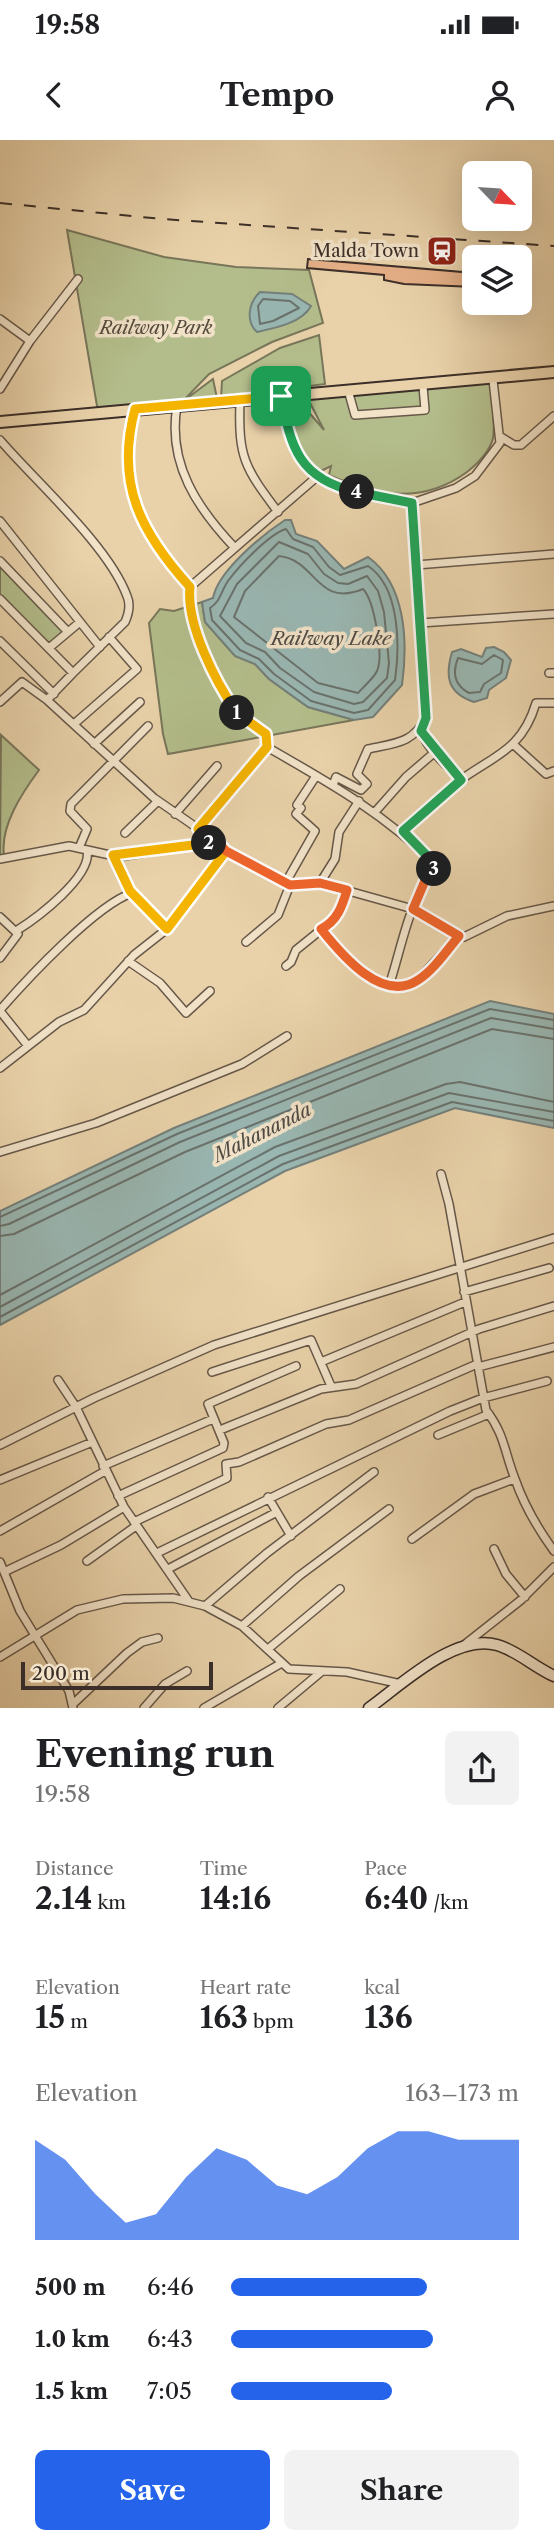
<!DOCTYPE html>
<html lang="en">
<head>
<meta charset="utf-8">
<style>
	body { margin:0; font-family:"Libre Caslon Text",serif; background:#f2f2f2; color:#202124; height:100vh; display:flex; flex-direction:column; font-size:26px; white-space:nowrap }
	* { box-sizing:border-box; margin:0 }
	p { font-size:23px; color:#757577 }
	.icon { flex:none; width:38px; height:38px; fill:none; stroke:currentColor; stroke-width:2; stroke-linecap:round; stroke-linejoin:round }
	.map { position:relative; height:1568px; overflow:hidden }
	.sheet { display:flex; flex-direction:column; background:#fff; flex:1 }
	.sheet>* { flex:none }
	.needle { width:46px; rotate:115deg }
	.fabs { position:absolute; left:462px; top:21px; display:grid; gap:14px }
	.fabs a { display:grid; place-items:center; width:70px; height:70px; border-radius:10px; background:#fff; box-shadow:0 7px 28px #0002; font-size:35px }
	.scale { position:absolute; left:21px; bottom:18px; width:192px; box-sizing:border-box; padding-left:7px; border:4px solid #3c2f29; border-top:0; font-size:19px; line-height:24px; white-space:nowrap; color:#3c2f29; -webkit-text-stroke:5px #f1e2c8; paint-order:stroke }
	.pin { position:absolute; display:grid; place-items:center; width:60px; height:60px; color:#fff; margin:-30px; border-radius:14px; box-shadow:0 4px 10px #0006 }
	.km { position:absolute; width:35px; height:35px; margin:-18px; border-radius:50%; background:#222; color:#fff; font-size:19px; line-height:35px; text-align:center }
	.round { display:grid; place-items:center; flex:none; width:74px; height:74px; border-radius:10px; background:#f2f2f2 }
	.summary { display:flex; align-items:center; justify-content:space-between; height:119px; padding:0 35px }
	h1 { font-size:38px; font-weight:700; line-height:52px }
	.figures { display:grid; grid-template-columns:repeat(3,1fr); gap:10px; height:119px; padding:7px 35px }
	.figures div { display:grid; align-content:center }
	.figures b { font-size:30px; font-weight:700 }
	.figures small { font-size:19px; font-weight:400 }
	.figures p { font-size:19px }
	.chart { height:196px; padding:14px 35px }
	.chart p { display:flex; justify-content:space-between }
	.chart svg { width:100%; height:126px; margin-top:7px; fill:#2563eb; opacity:.7 }
	.cta { display:flex; gap:14px; margin-top:auto; padding:14px 35px }
	.cta a { flex:1; height:80px; border-radius:10px; background:#2563eb; color:#fff; font-size:28px; font-weight:700; line-height:80px; text-align:center }
	.cta a+a { background:#f2f2f2; color:#202124 }
	ul { padding:0 35px; list-style:none; font-size:23px }
	li { display:grid; grid-template-columns:112px 84px 1fr; align-items:center; height:52px }
	li i { height:18px; border-radius:9px; background:#2563eb }
	.status { display:flex; justify-content:space-between; align-items:center; height:49px; padding:0 35px; background:#fff; direction:ltr }
	.status svg { height:19px; fill:currentColor }
	header { display:flex; justify-content:space-between; align-items:center; height:91px; padding:0 35px; background:#fff; font-size:32px; font-weight:700 }
	.map>svg:first-child { display:block }
	.green { fill:#b3bd8b; stroke:#78765a; stroke-width:2 }
	.water { fill:#99b6b1; stroke:#74807b; stroke-width:2 }
	.lines { fill:none; stroke-linecap:round; stroke-linejoin:round }
	.shore { stroke:#6a726d; stroke-width:2 }
	.building { fill:#e5b087; stroke:#3c2f29; stroke-width:2 }
	.minor-casing { stroke:#675849; stroke-width:10 }
	.secondary-casing { stroke:#3c2f29; stroke-width:13 }
	.primary-casing { stroke:#3c2f29; stroke-width:14 }
	.minor { stroke:#f1e2c8; stroke-width:7 }
	.secondary { stroke:#f1e2c8; stroke-width:10 }
	.primary { stroke:#e9d2aa; stroke-width:10 }
	.rail { stroke:#3c2f29; stroke-width:2; stroke-dasharray:12 12; stroke-linecap:butt }
	.split-1-casing { stroke:#fff; stroke-width:14 }
	.split-2-casing { stroke:#fff; stroke-width:14 }
	.split-3-casing { stroke:#fff; stroke-width:14 }
	.split-4-casing { stroke:#fff; stroke-width:14 }
	.split-5-casing { stroke:#fff; stroke-width:14 }
	.split-1 { stroke:#f5b400; stroke-width:9 }
	.split-2 { stroke:#f5b400; stroke-width:9 }
	.split-3 { stroke:#f0652b; stroke-width:9 }
	.split-4 { stroke:#22a559; stroke-width:9 }
	.split-5 { stroke:#22a559; stroke-width:9 }
	.labels { text-anchor:middle; stroke-width:7; stroke-linejoin:round; paint-order:stroke }
	.poi-label { font-size:18px; fill:#3c2f29; stroke:#f1e2c8; text-anchor:end }
	.park-label { font-size:18px; font-style:italic; fill:#544b3d; stroke:#f1e2c8 }
	.water-label { font-size:19px; font-style:italic; fill:#4f4a44; stroke:#f1e2c8 }
</style>
</head>
<body>
<div class="status"><b>19:58</b><svg viewBox="0 0 49 12"><path d="M0 12V9h3v3zM5 12V6h3v6zM10 12V3h3v9zM15 12V0h3v12zM26 1h20v11H26zM47 4h2v5h-2z"/></svg></div>
<header><svg class="icon" aria-label="back" viewBox="0 0 24 24"><path d="M15 5l-7 7 7 7"/></svg>Tempo<svg class="icon" aria-label="person" viewBox="0 0 24 24"><circle cx="12" cy="8" r="4"/><path d="M4 21q1-7 8-7t8 7"/></svg></header>
<div class="map">
<svg width="554" height="1568" viewBox="0 0 554 1568">
	<rect width="100%" height="100%" fill="#e9d2aa"/>
	<filter id="stains"><feTurbulence type="fractalNoise" baseFrequency=".00286" numOctaves="4"/><feColorMatrix values="0 0 0 0 .2 0 0 0 0 .09 0 0 0 0 .02 0 0 0 .5 -.17"/></filter>
	<radialGradient id="worn" r=".72"><stop offset=".6" stop-color="#630" stop-opacity="0"/><stop offset="1" stop-color="#630" stop-opacity=".3"/></radialGradient>
	<!-- green -->
	<path class="green" d="M67 90 164 117 236 127 309 130 323 183 272 202 209 234 182 262 213 239 218 263 98 272Z
		M319 195 325 244 221 258 222 241 280 208Z
		M491 243C491 260 496 281 493 298 490 311 477 324 467 332 422 365 376 356 329 335L331 326 321 331C295 314 292 292 291 263H301L324 290 308 259Z
		M0 421 68 492 49 507 0 459Z
		M202 462 205 482 235 516 255 524 269 539 308 567 354 580 168 614 163 594 149 483 160 469 174 471Z
		M1 595 39 630C22 653 0 686 4 715L0 716Z"/>
	<!-- water -->
	<path class="water" d="M260 152 292 154 311 166C302 183 275 188 257 192 245 181 249 162 260 152Z
		M285 380H291L296 394 317 401 344 429 368 417C406 444 408 502 402 545L373 577 354 580 308 567 269 539 255 524 235 516 205 482 202 462 213 458C218 431 262 395 285 380Z
		M494 507 504 512 511 520 506 538 489 550 487 558 474 562C447 553 445 536 452 512L461 509 482 517 486 508Z
		M490 861 554 874V988L455 968 285 1031 0 1185V1071L174 988Z"/>
	<g class="lines">
		<!-- shore -->
		<path class="shore" d="M263 159 290 161 299 168 273 181 260 184 258 166Z
			M286 389 293 399 313 407 329 427 340 435 368 426C400 447 400 506 395 540L368 570 354 573 311 561 274 534 259 519 240 510 212 480 210 468C221 461 221 451 228 441 239 426 269 394 286 389Z
			M279 402 308 414 324 434 338 443 348 444 367 436 378 451 384 472 389 523 387 538 363 562 354 564 314 552 280 528 265 512 246 503 220 476 237 444Z
			M279 416C317 420 316 468 363 449 374 460 384 516 377 531 374 538 363 547 358 553L318 543 234 477 245 451Z
			M494 515 503 520 501 533 484 544 480 552 469 553C454 545 452 533 458 518L482 524Z
			M0 1077 177 994 490 869 554 880
			M0 1086 9 1084 180 1002 491 878 554 889
			M0 1096 14 1094 185 1012 492 889 554 899
			M0 1155 275 1007 446 944 460 942 554 962
			M0 1167 279 1016 449 953 554 972
			M0 1177 283 1024 452 962 554 981"/>
	</g>
	<!-- building -->
	<path class="building" d="M308 119 474 133V147L404 144 384 140V135L307 128Z"/>
	<g class="lines">
		<!-- minor casing -->
		<g class="minor-casing">
			<path id="minor" d="M0 179 30 201
				M0 249 30 201 78 139
				M348 250 355 275 425 270 423 246
				M281 256 295 312 309 330 350 351 398 362 412 363 456 348 475 336 500 303 493 240
				M240 262C238 318 245 328 278 372
				M177 266C167 324 198 369 235 408
				M135 269C115 343 141 393 190 447
				M501 297 514 305H521L554 276
				M0 300C36 342 108 405 127 456 131 465 129 473 125 482L73 533
				M0 381 100 507
				M0 421 68 492
				M416 425 554 414
				M0 459 73 533 47 560 154 658 216 701
				M420 483 554 474
				M0 501 54 554
				M49 508 80 482
				M549 533H554
				M0 562 22 542 47 560
				M74 584 137 529 109 497
				M421 587C422 606 448 626 461 640
				M94 604 140 562
				M514 605 546 634 554 631
				M267 607C330 643 385 674 437 726 409 757 402 807 389 846
				M333 645 336 637 361 650 367 644 357 634 368 609C395 603 412 604 426 578L412 363
				M375 672 406 637 435 612
				M175 674 217 626
				M198 689 267 607 266 594C256 587 244 581 236 571 214 545 187 480 190 447L319 335
				M403 691C421 674 439 656 459 641 495 615 522 610 536 563H554
				M125 693 158 661
				M79 708 87 689 70 671 71 664 148 586
				M113 715 130 751 167 789
				M0 719 69 706 119 717 217 701 226 711 290 745 320 743 413 769 464 797 507 776 554 766
				M286 742 315 691 296 674 301 668 297 665 316 636
				M320 743 335 719 339 692 359 661
				M347 750C342 767 337 781 322 789 344 818 377 857 416 842L459 796
				M0 777 18 794 0 818
				M16 791C37 778 93 736 87 710
				M246 802 278 775 290 745
				M128 821 160 843 186 873 210 851
				M286 826 291 822 296 810 322 789
				M0 870C27 839 96 765 132 753
				M0 871 28 906
				M0 928 59 882 84 870 134 815 167 789 226 711
				M0 1012 96 983 242 924 287 896
				M441 1034 449 1064 486 1270C505 1295 504 1311 515 1339 524 1365 538 1389 554 1411
				M464 1152 549 1128
				M321 1222 465 1162
				M478 1227 554 1207
				M212 1232 311 1200 331 1246
				M58 1240 76 1267 124 1367 188 1460
				M220 1290 321 1249 356 1244 479 1189 554 1166
				M438 1295 489 1274
				M0 1305 94 1258 214 1205 554 1098
				M103 1326 213 1279
				M0 1340 90 1303
				M118 1356 223 1308 224 1303 208 1264 296 1226
				M268 1357 291 1396
				M134 1382 227 1338 226 1324 239 1322 326 1284 349 1280 477 1224
				M0 1391 105 1331
				M412 1399 474 1354 514 1339
				M494 1409 506 1434 525 1457
				M157 1413 450 1271 483 1258 547 1241
				M87 1421 136 1386
				M0 1422 20 1471 69 1551 73 1568
				M168 1429 277 1372
				M4 1432 61 1405 124 1367
				M205 1466 267 1413 374 1332
				M242 1486 299 1436 389 1369
				M464 1505 521 1460 554 1427
				M268 1509 340 1449
				M0 1517 77 1470 123 1459 173 1458 205 1466 242 1486 289 1529 347 1532 401 1544
				M73 1564 127 1513 142 1502 158 1498
				M144 1568 165 1544 187 1531
				M204 1568 280 1524
				M278 1568 321 1532"/>
		</g>
		<!-- secondary casing -->
		<g class="secondary-casing">
			<path id="secondary" d="M369 1568C401 1545 455 1493 497 1505 518 1511 534 1527 554 1536"/>
		</g>
		<!-- primary casing -->
		<g class="primary-casing">
			<path id="primary" d="M0 282 554 232"/>
		</g>
		<!-- minor -->
		<use href="#minor" class="minor"/>
		<!-- secondary -->
		<use href="#secondary" class="secondary"/>
		<!-- primary -->
		<use href="#primary" class="primary"/>
		<!-- rail -->
		<path class="rail" d="M0 63 162 79 554 106"/>
	</g>
	<g class="lines">
		<!-- split-1 casing -->
		<g class="split-1-casing">
			<path id="split-1" d="M237 573C215 541 186 484 190 447 141 393 115 344 135 269L281 256"/>
		</g>
		<!-- split-2 casing -->
		<g class="split-2-casing">
			<path id="split-2" d="M209 703 113 715 130 751 167 789 226 711 198 689 267 607 266 594 237 573"/>
		</g>
		<!-- split-3 casing -->
		<g class="split-3-casing">
			<path id="split-3" d="M209 703 217 701 226 711 290 745 320 743 347 750C342 767 337 781 321 789 341 814 382 864 418 840 434 830 447 810 459 796L413 769 427 736 434 729"/>
		</g>
		<!-- split-4 casing -->
		<g class="split-4-casing">
			<path id="split-4" d="M357 352 412 363 426 578 421 591 461 640 403 691 437 726 434 729"/>
		</g>
		<!-- split-5 casing -->
		<g class="split-5-casing">
			<path id="split-5" d="M281 256C291 308 299 339 357 352"/>
		</g>
		<!-- split-1 -->
		<use href="#split-1" class="split-1"/>
		<!-- split-2 -->
		<use href="#split-2" class="split-2"/>
		<!-- split-3 -->
		<use href="#split-3" class="split-3"/>
		<!-- split-4 -->
		<use href="#split-4" class="split-4"/>
		<!-- split-5 -->
		<use href="#split-5" class="split-5"/>
	</g>
	<!-- icons -->
	<defs>
		<g id="station-square" transform="scale(1.575)"><rect x="-9" y="-9" width="18" height="18" rx="4" fill="#8f2418" stroke="#f1e2c8"/><path d="M-3-6H3Q5-6 5-4V2Q5 4 3 4L4.5 6H3L1.5 4h-3L-3 6H-4.5L-3 4Q-5 4-5 2V-4Q-5-6-3-6ZM-3.5-4v3h7v-3ZM-3.5 1v1.5H-2V1ZM2 1v1.5H3.5V1Z" fill="#fff"/></g>
	</defs>
	<g fill-rule="evenodd">
		<use href="#station-square" x="442" y="111"/>
	</g>
	<g class="labels">
		<!-- poi labels -->
		<g class="poi-label">
			<text x="419" y="117">Malda Town</text>
		</g>
		<!-- park labels -->
		<g class="park-label">
			<text x="156" y="194">Railway Park</text>
		</g>
		<!-- water labels -->
		<g class="water-label">
			<text x="331" y="505">Railway Lake</text>
			<text transform="translate(262 992) rotate(-27)" y="7">Mahananda</text>
		</g>
	</g>
	<rect width="100%" height="100%" filter="url(#stains)"/>
	<rect width="100%" height="100%" fill="url(#worn)"/>
</svg>
<div class="fabs">
<a><svg class="needle" viewBox="-14 -14 28 28"><path d="M0-13l5 13h-10z" fill="#e53935"/><path d="M0 13l5-13h-10z" fill="#757577"/></svg></a>
<a><svg class="icon" aria-label="layers" viewBox="0 0 24 24"><path d="M12 4l9 5-9 5-9-5zM3 14l9 5 9-5"/></svg></a>
</div>
<div class="scale">200 m</div>
<div class="pin" style="left:281px;top:256px;background:#1e9e55"><svg class="icon" aria-label="arrive" viewBox="0 0 24 24"><path d="M6 21V4h12l-3 4 3 4H6"/></svg></div>
<b class="km" style="left:237px;top:573px">1</b>
<b class="km" style="left:209px;top:703px">2</b>
<b class="km" style="left:434px;top:729px">3</b>
<b class="km" style="left:357px;top:352px">4</b>
</div>
<section class="sheet">
<div class="summary"><div><h1>Evening run</h1><p>19:58</p></div><a class="round"><svg class="icon" aria-label="share" viewBox="0 0 24 24"><path d="M12 15V3M7 8l5-5 5 5M5 13v7h14v-7"/></svg></a></div>
<div class="figures">
<div><p>Distance</p><b>2.14<small> km</small></b></div>
<div><p>Time</p><b>14:16</b></div>
<div><p>Pace</p><b>6:40<small> /km</small></b></div>
</div>
<div class="figures">
<div><p>Elevation</p><b>15<small> m</small></b></div>
<div><p>Heart rate</p><b>163<small> bpm</small></b></div>
<div><p>kcal</p><b>136</b></div>
</div>
<div class="chart"><p><span>Elevation</span>163–173 m</p>
<svg viewBox="0 0 160 44" preserveAspectRatio="none"><path d="M0 44V9L10 16L20 28L30 38L40 35L50 22L60 12L70 16L80 25L90 28L100 22L110 12L120 6L130 6L140 9L150 9L160 9V44z"/></svg>
</div>
<ul>
<li><b>500 m</b>6:46<i style="width:68%"></i></li>
<li><b>1.0 km</b>6:43<i style="width:70%"></i></li>
<li><b>1.5 km</b>7:05<i style="width:56%"></i></li>
</ul>
<div class="cta"><a>Save</a><a>Share</a></div>
</section>
</body>
</html>
